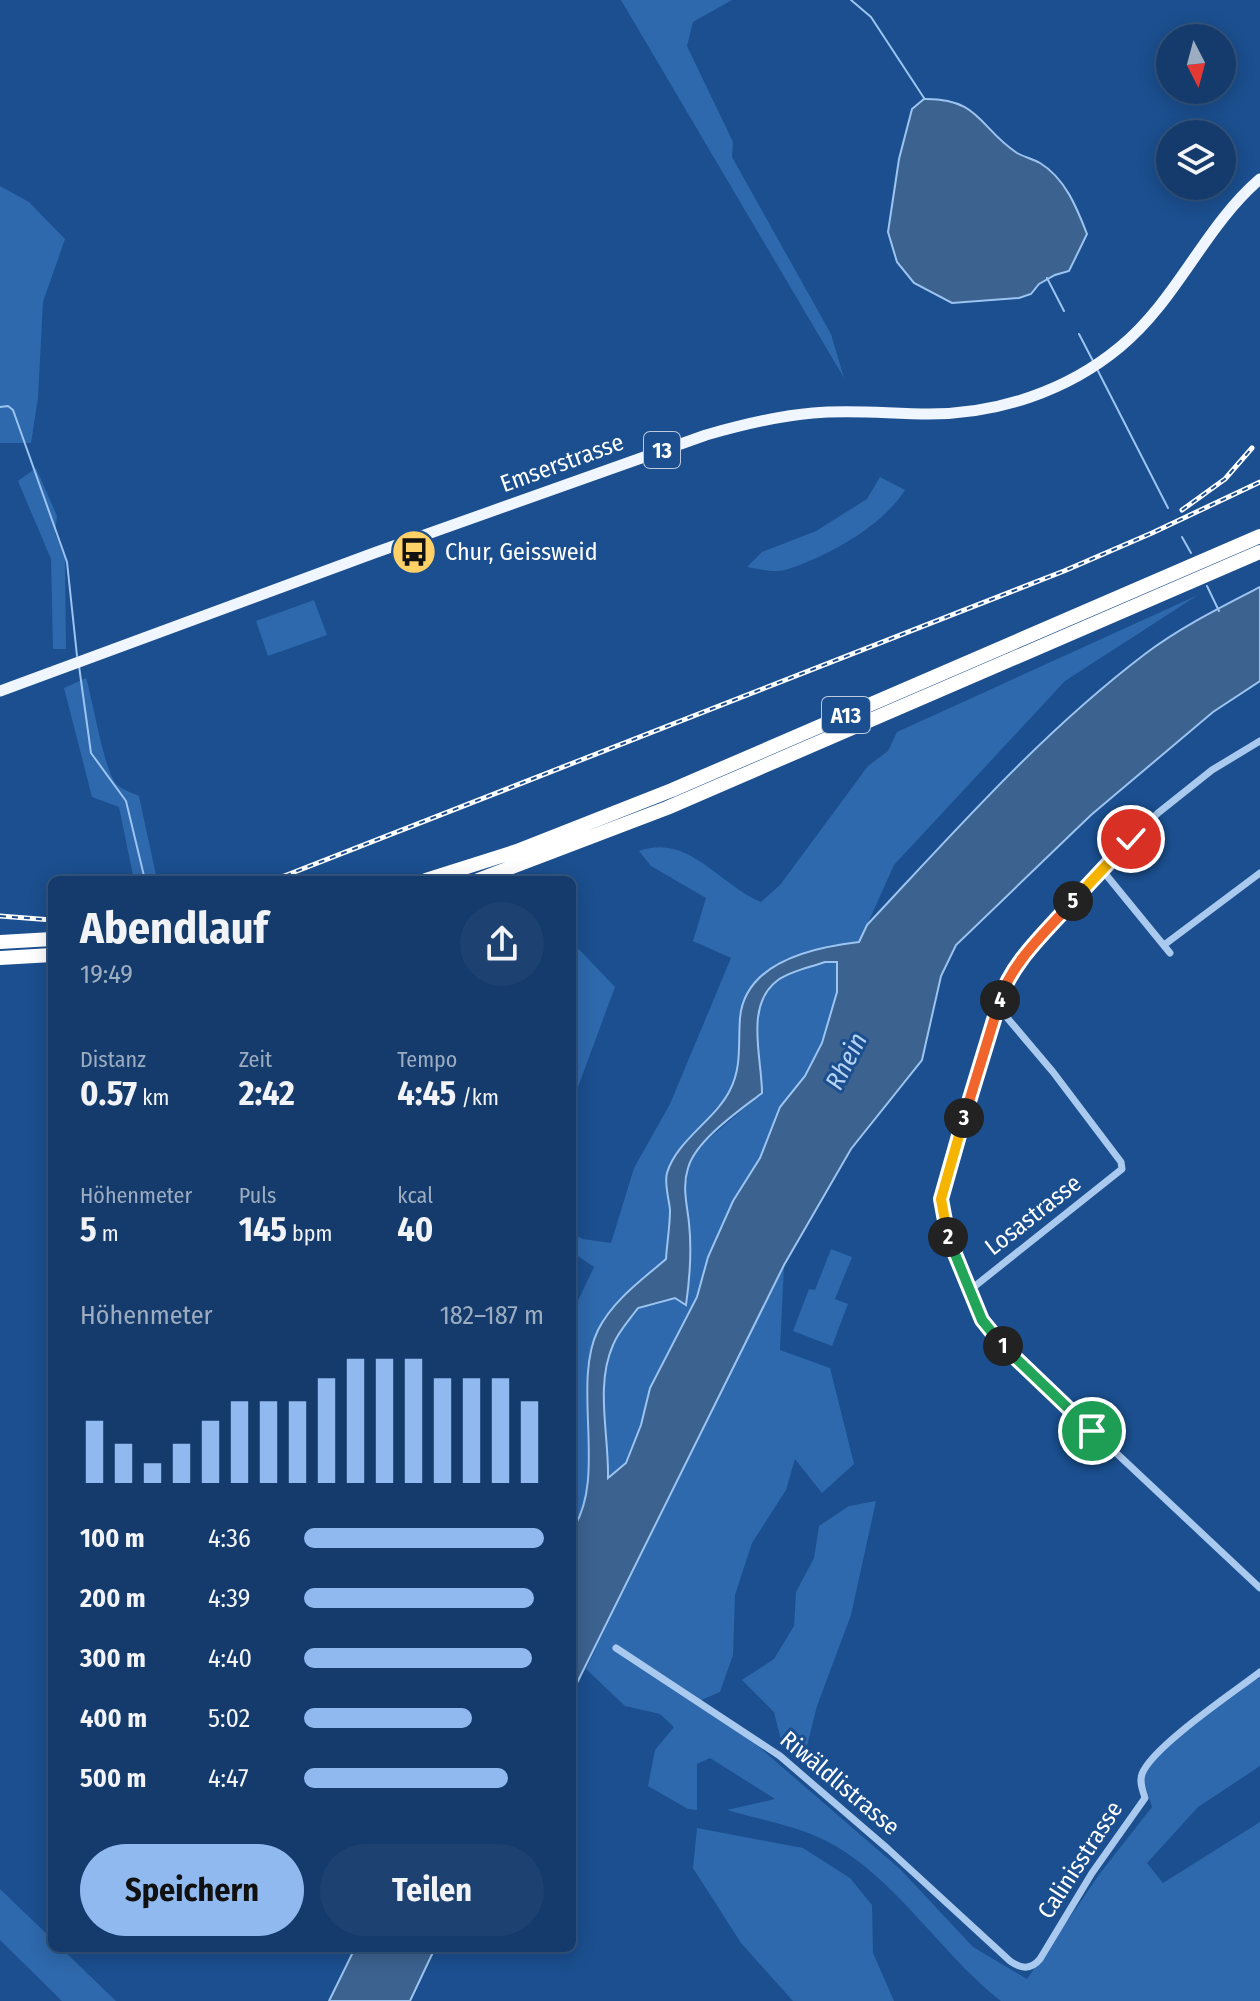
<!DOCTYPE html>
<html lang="de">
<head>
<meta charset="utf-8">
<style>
	body { margin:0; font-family:"Fira Sans Condensed",sans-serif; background:#1d4271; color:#f1f3f6; height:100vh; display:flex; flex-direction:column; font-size:30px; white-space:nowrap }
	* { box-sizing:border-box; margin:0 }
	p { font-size:26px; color:#9dadc1 }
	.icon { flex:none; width:44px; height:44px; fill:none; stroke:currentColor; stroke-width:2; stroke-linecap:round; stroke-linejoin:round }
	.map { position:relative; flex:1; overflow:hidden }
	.panel { position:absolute; left:48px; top:876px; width:528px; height:1076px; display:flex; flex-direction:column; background:#143b6b; border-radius:12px; box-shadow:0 4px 20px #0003,0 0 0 2px #33557e }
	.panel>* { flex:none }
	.needle { width:52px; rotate:174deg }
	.controls { position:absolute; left:1156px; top:24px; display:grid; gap:16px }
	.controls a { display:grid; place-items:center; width:80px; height:80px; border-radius:50%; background:#143b6b; box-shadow:0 4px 20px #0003,0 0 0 2px #33557e; font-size:40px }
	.pin { position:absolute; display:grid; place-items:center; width:68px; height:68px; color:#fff; margin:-34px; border:4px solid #fff; border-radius:50%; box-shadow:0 2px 8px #0007 }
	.km { position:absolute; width:40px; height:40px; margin:-20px; border-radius:50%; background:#222; color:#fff; font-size:22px; line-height:40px; text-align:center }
	.round { display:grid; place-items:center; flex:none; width:84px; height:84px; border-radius:42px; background:#1d4271 }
	.overview { display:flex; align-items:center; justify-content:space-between; height:136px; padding:0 32px }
	h1 { font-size:44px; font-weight:700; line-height:60px }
	.metrics { display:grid; grid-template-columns:repeat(3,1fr); gap:12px; height:136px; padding:8px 32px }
	.metrics div { display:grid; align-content:center }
	.metrics b { font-size:34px; font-weight:700 }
	.metrics small { font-size:22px; font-weight:400 }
	.metrics p { font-size:22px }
	.chart { height:224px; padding:16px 32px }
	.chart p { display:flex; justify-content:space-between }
	.chart svg { width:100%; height:144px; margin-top:8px; stroke:#90b9f0; stroke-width:6 }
	.action { display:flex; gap:16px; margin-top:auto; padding:16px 32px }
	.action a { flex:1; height:92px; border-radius:48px; background:#90b9f0; color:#111; font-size:32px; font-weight:700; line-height:92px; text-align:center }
	.action a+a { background:#1d4271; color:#f1f3f6 }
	ul { padding:0 32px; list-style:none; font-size:26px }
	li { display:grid; grid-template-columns:128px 96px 1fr; align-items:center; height:60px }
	li i { height:20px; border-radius:10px; background:#90b9f0 }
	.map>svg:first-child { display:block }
	.green { fill:#2e69ad }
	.water { fill:#3c6290; stroke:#9cc4f0; stroke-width:2; fill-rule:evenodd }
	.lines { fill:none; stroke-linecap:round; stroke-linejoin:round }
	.stream { stroke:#9cc4f0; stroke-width:2 }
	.street { stroke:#a9c9ee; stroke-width:7 }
	.primary { stroke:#f0f6ff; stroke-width:11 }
	.highway { stroke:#fff; stroke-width:14 }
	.rail-casing { stroke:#fff; stroke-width:5 }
	.rail { stroke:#1b4f8f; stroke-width:2; stroke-dasharray:6; stroke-linecap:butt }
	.split-1-casing { stroke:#fff; stroke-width:16 }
	.split-2-casing { stroke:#fff; stroke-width:16 }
	.split-3-casing { stroke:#fff; stroke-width:16 }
	.split-4-casing { stroke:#fff; stroke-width:16 }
	.split-5-casing { stroke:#fff; stroke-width:16 }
	.split-6-casing { stroke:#fff; stroke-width:16 }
	.split-1 { stroke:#22a559; stroke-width:10 }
	.split-2 { stroke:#22a559; stroke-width:10 }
	.split-3 { stroke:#f5b400; stroke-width:10 }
	.split-4 { stroke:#f0652b; stroke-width:10 }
	.split-5 { stroke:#f0652b; stroke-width:10 }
	.split-6 { stroke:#f5b400; stroke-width:10 }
	.labels { text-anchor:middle; stroke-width:6; stroke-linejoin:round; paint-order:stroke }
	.shield { fill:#1b4f8f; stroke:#bbcadd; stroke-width:2 }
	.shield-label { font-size:22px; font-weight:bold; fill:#fff }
	.street-label { font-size:24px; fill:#fff; stroke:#1b4f8f }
	.poi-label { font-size:24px; fill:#fff; stroke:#1b4f8f; text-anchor:start }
	.water-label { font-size:26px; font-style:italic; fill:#b5d3f5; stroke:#1b4f8f }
</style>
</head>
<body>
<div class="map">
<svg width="1260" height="2001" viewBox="0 0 1260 2001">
	<rect width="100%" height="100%" fill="#1b4f8f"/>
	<!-- green -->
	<path class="green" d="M621 0H732L693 22 687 46 733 142 732 157 831 334 844 378Z
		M0 186 29 202 65 239 43 302 38 398 31 443H0Z
		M36 468 57 516 55 533 65 559 66 649H53L51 559 18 481Z
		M880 477 905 490C883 526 825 558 785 570 774 573 758 569 747 567L762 552 816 531 867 499Z
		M1198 595 1065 681 894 865 859 943 829 945 786 959 740 1014 739 1069 729 1093 686 1143 667 1174 670 1212 666 1259C641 1280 613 1301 598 1330 571 1385 608 1479 572 1530V1313L594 1267 572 1252V1234L583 1239 611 1243 634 1168 670 1104 731 958 693 941 706 898 651 866 639 851C689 833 719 885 761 902L780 885 868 766 888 751 897 732Z
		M314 600 327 635 268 656 256 621Z
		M86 678C93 701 104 769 116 784 121 789 132 793 139 796L157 880H134L119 807 92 797 64 688Z
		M572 942 615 987 572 1103Z
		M825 962H837V992L822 1043 805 1076 780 1107 760 1158 733 1201 708 1257 697 1297 650 1388 641 1425 626 1463 608 1478 603 1386 613 1344 638 1308 675 1298 685 1304 689 1222 684 1198 688 1166 700 1146 762 1093C762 1057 744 1004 778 980 790 971 811 967 825 962Z
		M831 1249 852 1257 835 1299 848 1304 832 1346 793 1331 809 1289 815 1290Z
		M784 1265 780 1350 830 1368 854 1464 822 1493 795 1459 786 1490 752 1543 735 1595 733 1655 720 1692 697 1702 759 1747 900 1869 973 1947 1027 1979 1101 1872 1152 1807 1142 1775 1180 1731 1260 1677V1766L1198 1807 1147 1863 1163 1883 1260 1822V2001H1001C939 1953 892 1871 820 1838 792 1825 757 1819 727 1810L775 1799 710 1758 697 1764V1810L688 1809 648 1786 655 1750 674 1727 660 1714 625 1706 586 1669 727 1374Z
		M876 1501 851 1615 817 1706 807 1746 782 1744 774 1712 742 1680 774 1659 794 1626 796 1592 814 1558 819 1526 849 1506Z
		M697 1828 803 1848 850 1878 872 1905 873 1953 894 2001H793L741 1943 693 1868Z
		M0 1889 52 1939V1948H61L116 2001H62L0 1940Z"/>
	<!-- water -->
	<path class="water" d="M924 99C980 98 979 128 1017 153 1024 157 1033 159 1040 163 1065 178 1077 208 1087 234L1069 271 1055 275 1039 284 1031 294 1019 298 952 303 914 283 897 262 888 232 899 159 912 109Z
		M1260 587V681L1213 712 1091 815 956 945 941 976 922 1060 851 1149 784 1265 572 1693V1530C608 1479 571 1385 598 1330 613 1300 642 1280 666 1259 667 1243 670 1226 670 1210 669 1199 664 1183 667 1173 676 1141 716 1119 730 1090 742 1067 738 1044 740 1018 745 962 815 947 859 942L867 925C956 830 1041 733 1145 654 1179 628 1221 607 1260 587ZM825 962H837V992L822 1043 805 1076 780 1107 760 1158 733 1201 708 1257 697 1297 650 1388 641 1425 626 1463 608 1478C609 1434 595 1386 613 1345 618 1332 630 1319 638 1308L675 1298 686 1305C690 1277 692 1251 689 1223 687 1204 682 1187 688 1168 696 1140 740 1110 762 1093 762 1057 744 1005 778 980 790 971 811 967 825 962Z
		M355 1948H435L410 2001H329Z"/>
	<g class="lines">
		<!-- stream -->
		<path class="stream" d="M851 0 871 17 924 98
			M1047 278 1064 311
			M1079 334 1093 361
			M1098 371 1168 508
			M0 407 8 406 13 410 67 562 77 656
			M1182 537 1191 553
			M1207 586 1219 611
			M79 666 91 753 126 801 145 880"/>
		<!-- street -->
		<path class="street" d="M1260 741 1212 770 1158 813 1107 863 1023 960 1004 987 942 1191C936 1224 976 1314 997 1341L1260 1588
			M1103 871 1170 953
			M1164 945 1260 873
			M970 1290 1122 1169 1121 1162 1053 1072 998 1007
			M616 1648 780 1756 888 1849 1010 1961C1021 1969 1031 1970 1040 1959L1092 1873 1145 1798C1143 1791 1139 1782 1142 1774 1152 1747 1234 1692 1260 1672"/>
		<!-- primary -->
		<path class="primary" d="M0 691 374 553 706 435C741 425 776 416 813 413 852 409 890 414 929 414 998 414 1067 391 1120 347 1178 299 1204 227 1260 179"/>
		<!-- highway -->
		<path class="highway" d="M426 880 517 851 672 790 1260 536
			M478 880 667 808 1260 552
			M0 942 52 939
			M0 958 52 955"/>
		<!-- rail casing -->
		<g class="rail-casing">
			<path id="rail" d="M1182 510 1225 479 1252 448
				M274 880 1064 571 1152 533 1260 482
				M0 916 52 920"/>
		</g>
		<!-- rail -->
		<use href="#rail" class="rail"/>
	</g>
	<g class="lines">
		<!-- split-1 casing -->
		<g class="split-1-casing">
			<path id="split-1" d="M1003 1346 1092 1431"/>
		</g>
		<!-- split-2 casing -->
		<g class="split-2-casing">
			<path id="split-2" d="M948 1237 982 1320 1003 1346"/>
		</g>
		<!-- split-3 casing -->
		<g class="split-3-casing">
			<path id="split-3" d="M948 1237 941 1199 964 1118"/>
		</g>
		<!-- split-4 casing -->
		<g class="split-4-casing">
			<path id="split-4" d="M964 1118 1000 1000"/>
		</g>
		<!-- split-5 casing -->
		<g class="split-5-casing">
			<path id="split-5" d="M1000 1000C1011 962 1048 930 1073 901"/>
		</g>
		<!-- split-6 casing -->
		<g class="split-6-casing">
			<path id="split-6" d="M1073 901 1131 839"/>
		</g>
		<!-- split-1 -->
		<use href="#split-1" class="split-1"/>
		<!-- split-2 -->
		<use href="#split-2" class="split-2"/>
		<!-- split-3 -->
		<use href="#split-3" class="split-3"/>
		<!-- split-4 -->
		<use href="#split-4" class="split-4"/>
		<!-- split-5 -->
		<use href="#split-5" class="split-5"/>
		<!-- split-6 -->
		<use href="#split-6" class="split-6"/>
	</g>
	<!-- icons -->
	<defs>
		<g id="bus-disc" transform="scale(2.3)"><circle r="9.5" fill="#ffd166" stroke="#1b4f8f"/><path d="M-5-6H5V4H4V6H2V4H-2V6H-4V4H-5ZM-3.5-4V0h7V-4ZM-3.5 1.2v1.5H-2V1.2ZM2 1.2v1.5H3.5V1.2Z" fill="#111"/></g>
	</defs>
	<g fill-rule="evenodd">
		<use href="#bus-disc" x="414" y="552"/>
	</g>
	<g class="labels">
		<!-- shield labels -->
		<g class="shield">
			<rect x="644" y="432" width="36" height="36" rx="6"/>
			<rect x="822" y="697" width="48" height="36" rx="6"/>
		</g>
		<g class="shield-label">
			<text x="662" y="458">13</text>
			<text x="846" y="723">A13</text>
		</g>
		<!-- street labels -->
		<g class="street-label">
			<text transform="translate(562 463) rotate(-20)" y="8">Emserstrasse</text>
			<text transform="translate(1033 1215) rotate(-38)" y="8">Losastrasse</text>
			<text transform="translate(840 1783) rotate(40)" y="8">Riwäldlistrasse</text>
			<text transform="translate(1080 1860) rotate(-57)" y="8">Calinisstrasse</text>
		</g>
		<!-- poi labels -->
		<g class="poi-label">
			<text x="445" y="560">Chur, Geissweid</text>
		</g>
		<!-- water labels -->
		<g class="water-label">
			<text transform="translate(846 1061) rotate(-63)" y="9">Rhein</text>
		</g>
	</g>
</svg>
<div class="controls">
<a><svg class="needle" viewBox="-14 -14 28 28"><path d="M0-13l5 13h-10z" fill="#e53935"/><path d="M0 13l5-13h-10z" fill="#9dadc1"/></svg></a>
<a><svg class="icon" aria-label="layers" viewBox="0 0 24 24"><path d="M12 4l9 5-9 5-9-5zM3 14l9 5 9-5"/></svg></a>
</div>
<div class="pin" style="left:1092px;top:1431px;background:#1e9e55"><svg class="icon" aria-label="arrive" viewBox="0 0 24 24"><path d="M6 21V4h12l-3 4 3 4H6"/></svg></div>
<div class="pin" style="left:1131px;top:839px;background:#d93025"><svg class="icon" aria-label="check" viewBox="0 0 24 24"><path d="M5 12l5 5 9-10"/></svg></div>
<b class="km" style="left:1003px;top:1346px">1</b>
<b class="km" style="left:948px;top:1237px">2</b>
<b class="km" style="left:964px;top:1118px">3</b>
<b class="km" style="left:1000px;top:1000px">4</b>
<b class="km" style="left:1073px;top:901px">5</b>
<section class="panel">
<div class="overview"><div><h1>Abendlauf</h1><p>19:49</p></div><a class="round"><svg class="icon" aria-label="share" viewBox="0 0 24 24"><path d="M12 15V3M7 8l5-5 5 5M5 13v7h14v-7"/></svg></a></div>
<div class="metrics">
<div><p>Distanz</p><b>0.57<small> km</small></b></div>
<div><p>Zeit</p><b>2:42</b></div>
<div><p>Tempo</p><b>4:45<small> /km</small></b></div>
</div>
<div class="metrics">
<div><p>Höhenmeter</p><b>5<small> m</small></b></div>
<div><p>Puls</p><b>145<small> bpm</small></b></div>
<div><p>kcal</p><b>40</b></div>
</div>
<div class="chart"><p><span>Höhenmeter</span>182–187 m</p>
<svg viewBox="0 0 160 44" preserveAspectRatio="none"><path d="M5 44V25M15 44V32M25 44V38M35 44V32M45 44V25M55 44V19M65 44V19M75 44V19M85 44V12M95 44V6M105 44V6M115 44V6M125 44V12M135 44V12M145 44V12M155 44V19"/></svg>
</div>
<ul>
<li><b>100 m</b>4:36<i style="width:100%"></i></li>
<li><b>200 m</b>4:39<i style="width:96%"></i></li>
<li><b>300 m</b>4:40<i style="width:95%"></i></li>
<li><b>400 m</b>5:02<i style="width:70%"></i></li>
<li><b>500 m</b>4:47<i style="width:85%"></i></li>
</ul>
<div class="action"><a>Speichern</a><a>Teilen</a></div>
</section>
</div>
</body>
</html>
